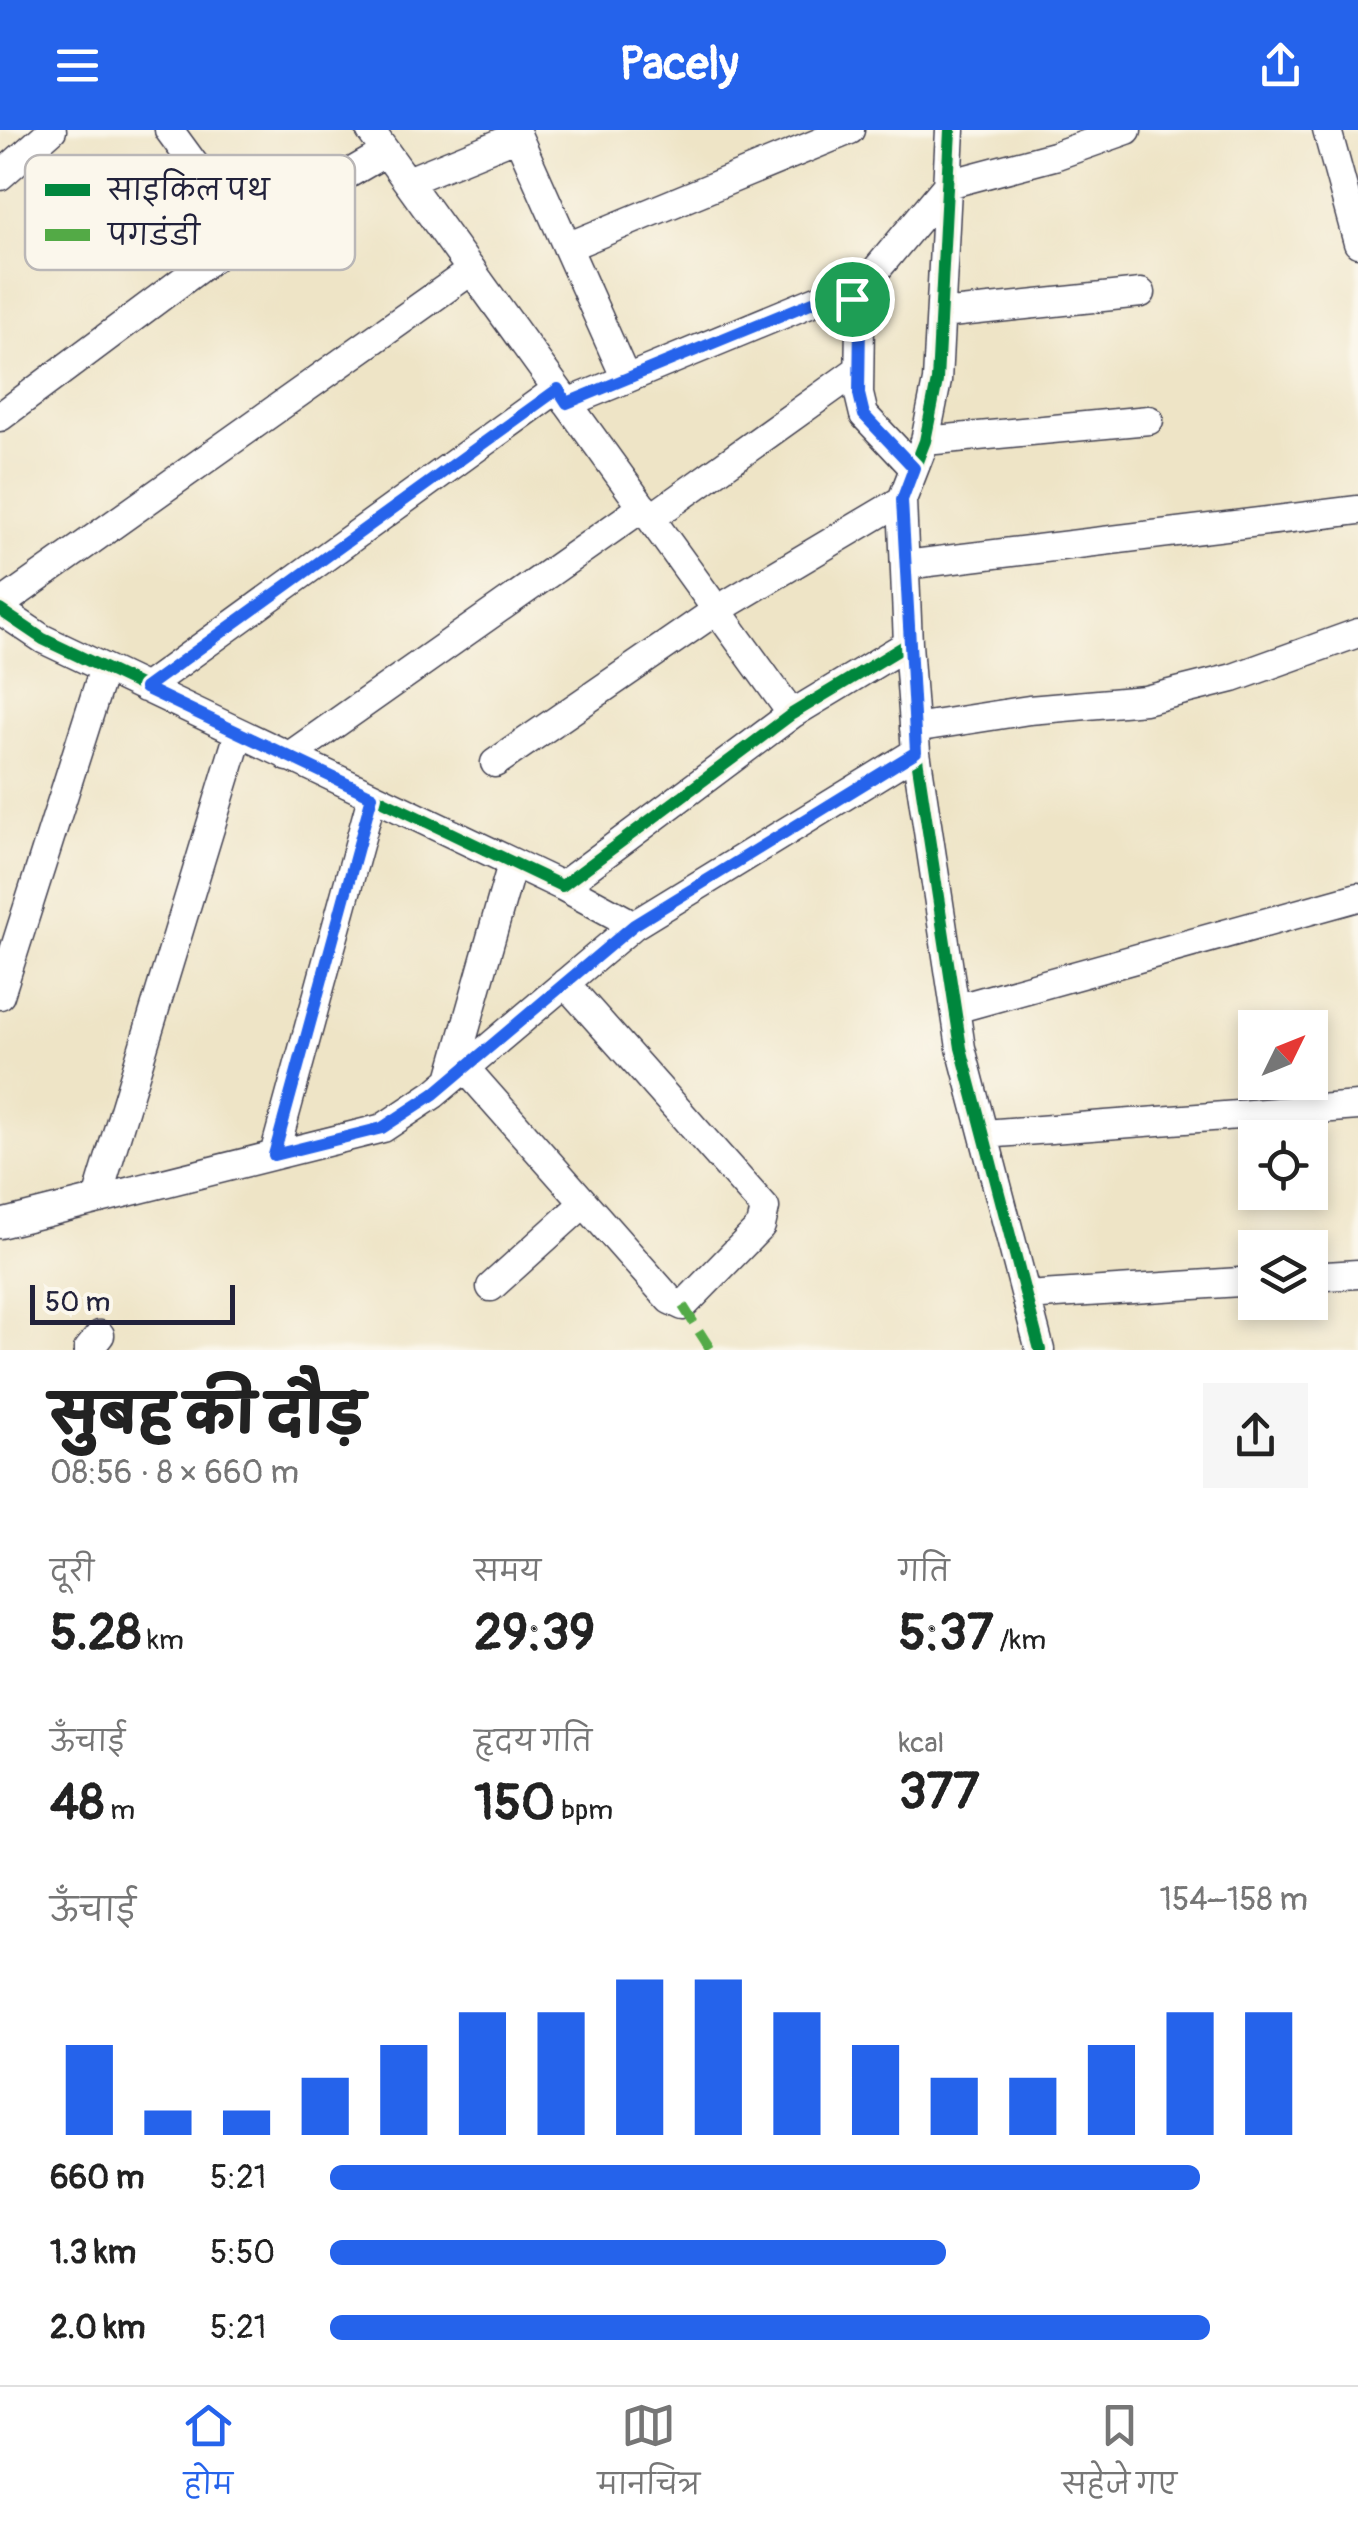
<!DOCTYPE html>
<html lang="hi">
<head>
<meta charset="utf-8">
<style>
	body { margin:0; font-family:Pangolin,"Playpen Sans Deva",sans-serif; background:#f6f6f6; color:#222; height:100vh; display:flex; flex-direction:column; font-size:38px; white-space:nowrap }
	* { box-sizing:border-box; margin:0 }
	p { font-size:32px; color:#767676 }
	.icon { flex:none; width:55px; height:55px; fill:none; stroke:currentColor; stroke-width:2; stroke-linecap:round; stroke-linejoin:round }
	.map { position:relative; height:1220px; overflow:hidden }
	.panel { display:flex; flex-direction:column; background:#fff; flex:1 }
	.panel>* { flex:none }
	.needle { width:65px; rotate:47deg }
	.fabs { position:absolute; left:1238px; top:880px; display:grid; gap:20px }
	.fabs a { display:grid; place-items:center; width:90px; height:90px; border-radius:0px; background:#fff; box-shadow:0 5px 15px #0003; font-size:50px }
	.scale { position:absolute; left:30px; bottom:25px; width:205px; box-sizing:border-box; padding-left:10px; border:5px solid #22223b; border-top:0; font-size:28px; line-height:35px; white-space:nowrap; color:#22223b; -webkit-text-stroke:8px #fbf7ec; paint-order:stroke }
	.pin { position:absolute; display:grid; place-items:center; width:85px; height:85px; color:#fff; margin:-42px; border:5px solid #fff; border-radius:50%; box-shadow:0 2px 10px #0007 }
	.round { display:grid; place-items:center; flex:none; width:105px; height:105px; border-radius:0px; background:#f6f6f6 }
	.overview { display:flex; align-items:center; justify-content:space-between; height:170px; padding:0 50px }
	h1 { font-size:55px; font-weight:800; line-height:75px }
	.stats { display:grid; grid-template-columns:repeat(3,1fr); gap:15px; height:170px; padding:10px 50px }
	.stats div { display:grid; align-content:center }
	.stats b { font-size:50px; font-weight:800 }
	.stats small { font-size:28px; font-weight:400 }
	.stats p { font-size:28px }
	.chart { height:280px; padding:20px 50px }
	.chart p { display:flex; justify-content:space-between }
	.chart svg { width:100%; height:180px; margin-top:10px; stroke:#2563eb; stroke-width:6 }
	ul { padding:0 50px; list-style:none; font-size:32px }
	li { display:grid; grid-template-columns:160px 120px 1fr; align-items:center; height:75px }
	li i { height:25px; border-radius:12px; background:#2563eb }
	header { display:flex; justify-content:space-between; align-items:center; height:130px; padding:0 50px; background:#2563eb; color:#fff; font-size:45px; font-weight:800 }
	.tabs { display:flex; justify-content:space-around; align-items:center; height:140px; border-top:2px solid #e0e0e0; background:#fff; font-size:28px; color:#767676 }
	.tabs a { display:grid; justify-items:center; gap:5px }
	.tabs .selected { color:#2563eb }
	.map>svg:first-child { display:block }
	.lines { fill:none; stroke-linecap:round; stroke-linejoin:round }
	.minor-casing { stroke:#413f50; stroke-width:31 }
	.minor { stroke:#fff; stroke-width:28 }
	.quiet { stroke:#53aa46; stroke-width:10; stroke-dasharray:20 10; stroke-linecap:butt }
	.cycleway-casing { stroke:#fbf7ec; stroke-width:19 }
	.cycleway { stroke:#00873e; stroke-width:12 }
	.route-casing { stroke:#fff; stroke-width:20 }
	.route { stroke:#2563eb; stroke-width:12 }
	.key { fill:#fbf7ec; stroke:#bab7b7; stroke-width:2.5 }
	.key-label { font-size:28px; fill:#22223b }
</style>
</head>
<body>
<header><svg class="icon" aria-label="menu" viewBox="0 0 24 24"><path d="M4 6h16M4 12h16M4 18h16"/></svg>Pacely<svg class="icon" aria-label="share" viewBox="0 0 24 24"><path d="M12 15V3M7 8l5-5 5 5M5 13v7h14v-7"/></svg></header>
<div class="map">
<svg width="1358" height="1220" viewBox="0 0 1358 1220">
	<rect width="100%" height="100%" fill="#fbf7ec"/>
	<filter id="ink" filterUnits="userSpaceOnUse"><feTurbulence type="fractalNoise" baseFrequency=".01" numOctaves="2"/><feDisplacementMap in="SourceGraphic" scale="20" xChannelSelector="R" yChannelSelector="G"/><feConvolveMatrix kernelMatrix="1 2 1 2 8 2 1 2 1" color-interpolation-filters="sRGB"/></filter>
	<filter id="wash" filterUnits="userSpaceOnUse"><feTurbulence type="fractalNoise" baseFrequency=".0048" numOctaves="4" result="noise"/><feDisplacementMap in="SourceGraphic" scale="40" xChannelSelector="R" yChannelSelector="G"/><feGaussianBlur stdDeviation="2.25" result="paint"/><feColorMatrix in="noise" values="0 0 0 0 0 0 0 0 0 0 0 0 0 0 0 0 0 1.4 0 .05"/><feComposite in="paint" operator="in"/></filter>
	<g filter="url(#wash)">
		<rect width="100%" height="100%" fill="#eee4c6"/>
	</g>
	<g filter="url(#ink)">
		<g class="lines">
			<!-- minor casing -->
			<g class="minor-casing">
				<path id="minor" d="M169 0 245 104
					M370 0 792 584
					M515 0 626 249 567 273
					M950 0 937 251 925 311 902 370 908 514 916 622 961 918 1040 1220
					M1327 0 1358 113
					M0 46 52 0
					M408 51 518 6
					M567 117 850 0
					M852 169 948 54 1054 26 1127 0
					M941 184 1141 163
					M626 249 829 165 852 169 860 190 859 264 864 285 914 338
					M0 287 245 104 386 22
					M925 311 1149 290
					M651 388 859 239
					M905 435 1358 380
					M0 475 472 140
					M0 480 43 509 562 756 792 584 908 514
					M145 558 557 259
					M914 598 1029 580 1145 570 1233 548 1358 503
					M288 627 643 377
					M495 633 717 480 902 370
					M562 756 634 795
					M0 865 104 538
					M955 879 1358 767
					M465 938 670 1170 683 1176 761 1096 765 1078 565 853
					M451 949 512 734
					M984 1004 1358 976
					M274 1025 372 667
					M97 1069 239 603
					M0 1094 383 998 434 964 634 795 916 622
					M1310 1147 1358 1144
					M491 1157 584 1073
					M1026 1166 1255 1151
					M88 1220 100 1205"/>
			</g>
			<!-- minor -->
			<use href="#minor" class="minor"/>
			<!-- quiet -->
			<path class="quiet" d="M683 1176 711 1220"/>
			<!-- cycleway casing -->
			<g class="cycleway-casing">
				<path id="cycleway" d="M950 0 937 251 925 311 902 370 908 514 916 622 961 918 1040 1220
					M0 480 43 509 562 756 792 584 908 514"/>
			</g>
			<!-- cycleway -->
			<use href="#cycleway" class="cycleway"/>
		</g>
	</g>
	<g class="lines" filter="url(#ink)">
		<!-- route casing -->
		<g class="route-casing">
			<path id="route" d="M830 165 852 169 860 190 859 264 864 285 914 338 902 370 916 622 634 795 434 964 382 998 274 1025 372 666 145 558 558 259 567 273Z"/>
		</g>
		<!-- route -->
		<use href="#route" class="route"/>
	</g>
	<!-- legend -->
	<rect x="25" y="25" width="330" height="115" rx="15" class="key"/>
	<rect x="45" y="54" width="45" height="12" fill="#00873e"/>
	<rect x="45" y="99" width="45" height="12" fill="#53aa46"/>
	<g class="key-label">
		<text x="108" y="70">साइकिल पथ</text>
		<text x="108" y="115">पगडंडी</text>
	</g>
</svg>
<div class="fabs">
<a><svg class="needle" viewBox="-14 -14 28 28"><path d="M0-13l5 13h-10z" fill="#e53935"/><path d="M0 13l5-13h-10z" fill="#767676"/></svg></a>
<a><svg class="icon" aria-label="locate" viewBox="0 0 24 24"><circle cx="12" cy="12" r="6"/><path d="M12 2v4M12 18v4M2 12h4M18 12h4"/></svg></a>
<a><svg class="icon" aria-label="layers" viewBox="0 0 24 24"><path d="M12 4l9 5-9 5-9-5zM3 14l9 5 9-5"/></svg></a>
</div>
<div class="scale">50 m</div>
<div class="pin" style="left:852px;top:169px;background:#1e9e55"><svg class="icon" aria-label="arrive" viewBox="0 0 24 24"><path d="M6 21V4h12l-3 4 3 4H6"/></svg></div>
</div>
<section class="panel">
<div class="overview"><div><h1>सुबह की दौड़</h1><p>08:56 · 8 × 660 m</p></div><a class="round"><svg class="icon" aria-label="share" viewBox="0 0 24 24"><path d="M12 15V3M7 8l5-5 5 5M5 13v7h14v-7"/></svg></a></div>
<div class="stats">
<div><p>दूरी</p><b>5.28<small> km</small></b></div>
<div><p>समय</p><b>29:39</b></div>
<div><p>गति</p><b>5:37<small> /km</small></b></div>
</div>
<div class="stats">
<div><p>ऊँचाई</p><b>48<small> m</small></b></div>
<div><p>हृदय गति</p><b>150<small> bpm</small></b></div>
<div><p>kcal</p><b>377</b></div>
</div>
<div class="chart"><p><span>ऊँचाई</span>154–158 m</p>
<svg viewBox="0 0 160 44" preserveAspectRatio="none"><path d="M5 44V22M15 44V38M25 44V38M35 44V30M45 44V22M55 44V14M65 44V14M75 44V6M85 44V6M95 44V14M105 44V22M115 44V30M125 44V30M135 44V22M145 44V14M155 44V14"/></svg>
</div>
<ul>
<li><b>660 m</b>5:21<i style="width:89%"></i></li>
<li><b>1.3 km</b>5:50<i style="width:63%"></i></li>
<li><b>2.0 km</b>5:21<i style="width:90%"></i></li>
</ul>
</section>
<nav class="tabs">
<a class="selected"><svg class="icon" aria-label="home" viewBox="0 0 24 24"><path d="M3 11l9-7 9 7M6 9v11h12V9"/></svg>होम</a>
<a><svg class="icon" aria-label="map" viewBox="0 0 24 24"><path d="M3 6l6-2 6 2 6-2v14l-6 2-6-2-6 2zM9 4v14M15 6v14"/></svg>मानचित्र</a>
<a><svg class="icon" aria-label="saved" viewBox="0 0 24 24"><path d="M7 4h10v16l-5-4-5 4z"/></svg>सहेजे गए</a>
</nav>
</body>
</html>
